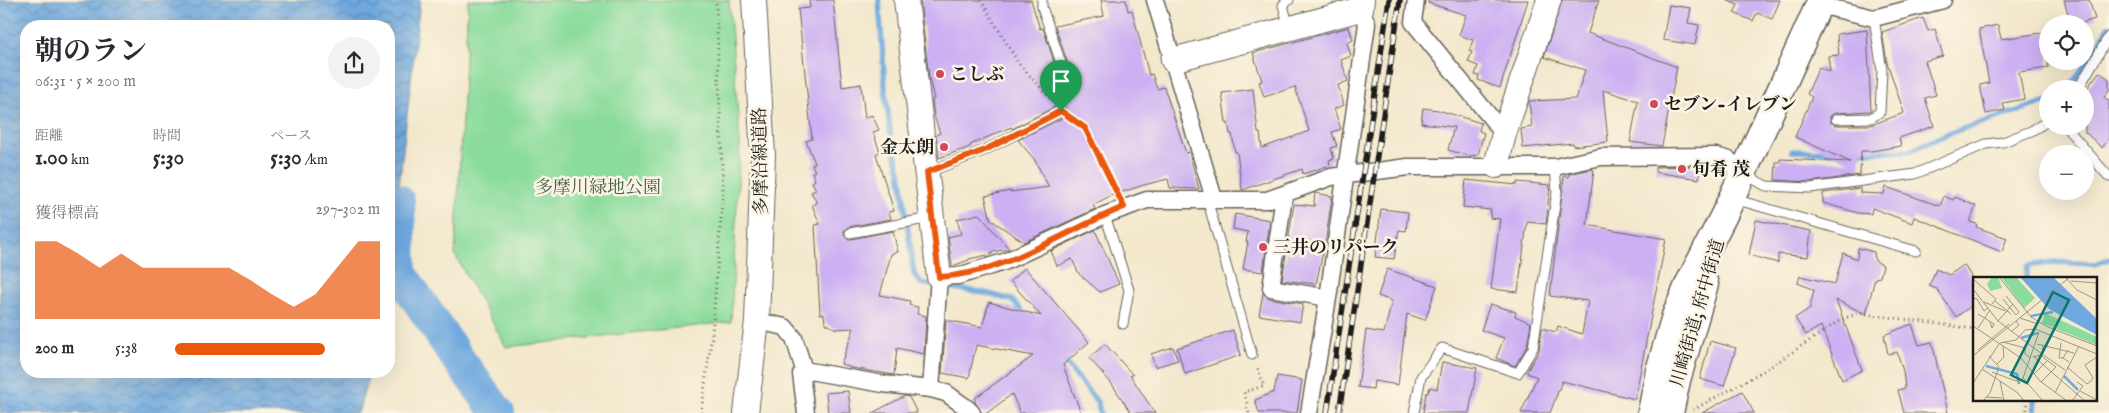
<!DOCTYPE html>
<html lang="ja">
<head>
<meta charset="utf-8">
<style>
	body { margin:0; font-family:"IM FELL English","Noto Serif JP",serif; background:#f2f2f3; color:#2b2b33; height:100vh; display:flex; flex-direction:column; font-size:19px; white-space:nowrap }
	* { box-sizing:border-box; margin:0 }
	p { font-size:16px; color:#7c7c81 }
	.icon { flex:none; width:28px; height:28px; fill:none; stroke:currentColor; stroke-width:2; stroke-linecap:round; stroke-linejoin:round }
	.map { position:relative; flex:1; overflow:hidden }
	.drawer { position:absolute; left:20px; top:20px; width:375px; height:358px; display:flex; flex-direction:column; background:#fff; border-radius:20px; box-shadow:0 5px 20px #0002 }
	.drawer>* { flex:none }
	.buttons { position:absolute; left:2039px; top:15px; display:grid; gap:10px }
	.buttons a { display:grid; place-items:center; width:55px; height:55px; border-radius:50%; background:#fff; box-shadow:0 5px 20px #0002; font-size:25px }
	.pin { position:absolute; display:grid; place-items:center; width:42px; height:42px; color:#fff; margin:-51px -21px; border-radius:50% 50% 50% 0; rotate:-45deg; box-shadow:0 0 5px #0007 }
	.pin .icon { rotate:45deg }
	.round { display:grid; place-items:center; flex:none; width:52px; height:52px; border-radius:26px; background:#f2f2f3 }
	.head { display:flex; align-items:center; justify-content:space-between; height:85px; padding:0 15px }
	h1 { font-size:28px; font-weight:700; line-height:38px }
	.stats { display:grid; grid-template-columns:repeat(3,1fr); gap:8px; height:85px; padding:5px 15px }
	.stats div { display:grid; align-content:center }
	.stats b { font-size:21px; font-weight:700 }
	.stats small { font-size:14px; font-weight:400 }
	.stats p { font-size:14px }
	.chart { height:140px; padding:10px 15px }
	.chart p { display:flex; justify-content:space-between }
	.chart svg { width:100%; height:90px; margin-top:5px; fill:#ea580c; opacity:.7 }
	ul { padding:0 15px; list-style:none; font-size:16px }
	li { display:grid; grid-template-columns:80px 60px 1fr; align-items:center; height:38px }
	li i { height:12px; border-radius:6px; background:#ea580c }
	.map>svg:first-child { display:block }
	.green { fill:#8bdc9c; stroke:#547c5c }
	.water { fill:url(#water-waves); stroke:#46627e }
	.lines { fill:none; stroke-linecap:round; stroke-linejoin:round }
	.stream { stroke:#6fa9df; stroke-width:5.5 }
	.river { stroke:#6fa9df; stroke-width:34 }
	.building { fill:#ccb0f3 }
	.lane-casing { stroke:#67635a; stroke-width:11 }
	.street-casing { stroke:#67635a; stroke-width:19 }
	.secondary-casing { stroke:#67635a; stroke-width:26 }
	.primary-casing { stroke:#67635a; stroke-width:29 }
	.path { stroke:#67635a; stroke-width:3; stroke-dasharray:1 4; stroke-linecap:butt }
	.lane { stroke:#fff; stroke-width:9 }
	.street { stroke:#fff; stroke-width:16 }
	.secondary { stroke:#fff; stroke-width:24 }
	.primary { stroke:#fff; stroke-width:26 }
	.rail-casing { stroke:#1c1c1c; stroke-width:5.5 }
	.rail { stroke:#fcf5e5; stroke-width:4; stroke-dasharray:11; stroke-linecap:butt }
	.route-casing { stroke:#fff; stroke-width:10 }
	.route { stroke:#ea580c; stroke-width:6 }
	.poi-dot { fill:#d1495b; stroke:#fcf5e5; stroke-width:2 }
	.labels { text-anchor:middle; stroke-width:5; stroke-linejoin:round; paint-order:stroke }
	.poi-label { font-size:18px; font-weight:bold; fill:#1c1c1c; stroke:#fcf5e5; text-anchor:start }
	.street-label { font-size:18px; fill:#1c1c1c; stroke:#fcf5e5 }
	.park-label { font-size:18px; fill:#435f49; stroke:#fcf5e5 }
	.inset-river { fill:none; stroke:#6fa9df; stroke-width:2.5 }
	.inset-road { fill:none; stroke:#9d9686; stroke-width:1 }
	.view { fill:#0f766e; fill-opacity:0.15; stroke:#0f766e; stroke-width:2.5 }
	.inset-edge { fill:none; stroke:#1c1c1c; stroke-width:2.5 }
</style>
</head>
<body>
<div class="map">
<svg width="2109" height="413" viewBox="0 0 2109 413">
	<defs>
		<pattern id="water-waves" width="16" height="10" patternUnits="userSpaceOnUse" patternTransform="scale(1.25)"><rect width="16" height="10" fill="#6fa9df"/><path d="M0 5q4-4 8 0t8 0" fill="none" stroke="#5a89b4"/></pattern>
	</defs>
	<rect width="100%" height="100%" fill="#fcf5e5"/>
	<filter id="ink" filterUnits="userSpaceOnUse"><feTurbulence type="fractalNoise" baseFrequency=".02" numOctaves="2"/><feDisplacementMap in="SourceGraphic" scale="10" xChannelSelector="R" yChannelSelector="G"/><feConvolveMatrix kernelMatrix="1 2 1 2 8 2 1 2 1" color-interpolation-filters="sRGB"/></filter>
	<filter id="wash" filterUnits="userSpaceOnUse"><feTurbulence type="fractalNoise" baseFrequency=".0096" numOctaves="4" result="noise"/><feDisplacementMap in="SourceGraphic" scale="20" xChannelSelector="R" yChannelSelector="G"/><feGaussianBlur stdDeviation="1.12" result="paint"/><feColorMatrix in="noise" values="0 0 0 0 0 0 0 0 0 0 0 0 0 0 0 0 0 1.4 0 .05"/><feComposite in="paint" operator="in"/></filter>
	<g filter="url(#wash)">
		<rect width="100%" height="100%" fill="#f3e8cc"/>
		<!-- green -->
		<path class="green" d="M468 0H729L740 143 731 322 506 347 455 255Z"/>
		<!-- water -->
		<path class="water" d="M0 0H420L389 274V26H26V371H370L358 413H0Z"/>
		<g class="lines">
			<!-- stream -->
			<path class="stream" d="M879 0 885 88 891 138 900 171 914 274 921 283 985 293 1012 300 1025 315
				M2069 89 2109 27
				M1792 151 1835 152
				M1854 152 1910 151 1947 134 2048 101
				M2026 278 2028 266 2053 262 2095 264 2109 259
				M1062 358 1098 403 1100 413
				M2034 399 2035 413"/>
			<!-- river -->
			<path class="river" d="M398 201 400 273 458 359 498 413"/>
		</g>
		<g id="blocks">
			<!-- building -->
			<path class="building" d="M809 0H833L842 87 861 84 865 118 872 115 879 130 873 132 880 152 876 154 894 211 889 212 891 219 848 227 844 230V235L847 239H851L893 231 898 252 891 254 880 295 910 301 909 305 918 307 917 314 926 316 924 354 897 348 894 375 852 368 841 364 854 328 836 329 825 323 824 314H820L815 225 820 224 812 205 817 203 811 192 816 190 812 182 815 180 812 172 815 171 812 165 815 163 806 141 812 139 798 9 810 8Z
				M920 0H1031L1040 29 1043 28 1055 65 1060 69 1066 67 1067 61 1055 26 1104 16 1101 0H1126L1128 11 1132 10 1149 75 1152 74 1157 89 1164 87 1186 153 1189 152 1199 189 1170 188 1168 179 1144 185 1110 196 1093 205 1095 209 1024 242 991 220 985 196 1010 191V192L1049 187 1034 159 1018 140 1064 117 1066 114 1067 109 1064 106 1058 105 1012 129 1011 127 970 145V147L939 158 936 135 940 133 934 116 932 100 934 99 929 78Z
				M1429 0H1528L1500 88 1478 80 1479 76 1475 75 1478 66 1468 62 1472 52 1469 51 1473 40 1459 35 1466 15 1428 3Z
				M1562 0H1599L1588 33 1677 67 1662 146 1630 142 1638 101 1603 90 1608 142 1573 146V143L1523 148 1521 129 1532 127 1529 101 1576 99 1585 70 1544 57Z
				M1726 0H1780L1772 19 1757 13 1753 21 1734 13 1738 5Z
				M2064 0H2089L2095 19 2079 24H2071Z
				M1669 5 1691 8 1688 23 1699 25 1695 45 1663 40Z
				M1923 18 1928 31 1935 29 1943 56 1925 61 1936 95 1925 98 1934 126 1899 138 1901 146 1871 151H1861L1860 175 1810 182 1775 180 1776 162H1780V159L1850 162 1795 137 1812 97 1807 94 1819 67 1830 72 1828 56 1839 55 1837 34 1867 30 1871 111 1835 113 1830 116V122L1836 125H1871L1904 113 1887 62 1882 32Z
				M1998 25 2001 39 2048 32V68L2019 72 2024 99 2003 103 2005 110 1986 114 1980 85 1989 83 1979 29Z
				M1349 27 1353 40 1347 43 1351 56 1341 60 1348 81 1338 85 1344 105 1334 109 1341 129 1332 132 1337 146 1331 148 1334 159 1329 160 1330 165 1303 174 1302 169 1242 190 1237 152H1235L1232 134H1230L1228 123H1226L1222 93 1253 89 1258 133H1260L1262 148 1309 131 1295 87 1264 97 1259 82 1262 81 1253 53Z
				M2099 72 2109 79V90L2104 97 2109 101V138L2102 148 2085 132V91Z
				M1423 108 1438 110 1481 123 1479 131 1484 133 1478 155 1469 156 1448 150 1454 127 1421 123Z
				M1701 166 1699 179 1655 172V167Z
				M1591 169 1594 170 1587 225 1666 239 1635 399 1562 381 1550 413H1521L1537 377 1527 373V371L1539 351 1542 328 1556 332 1558 326 1582 334 1588 301 1550 296 1564 176 1569 177V174Z
				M1466 180 1517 185V182L1550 185 1546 224 1527 222 1518 292 1491 289 1500 219 1490 218 1491 210 1463 207Z
				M1886 187 1940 206 1944 196 1953 200 1955 197 1976 206 1970 222 1977 224 1976 227 2007 238 2002 252 1914 217 1912 223 1872 208 1871 214 1858 213 1823 203V193L1860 188V193L1884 194Z
				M1315 193 1332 196 1326 238 1316 284 1282 280 1294 204 1315 206 1314 202Z
				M1381 209 1408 212 1406 231 1399 230 1394 259 1375 257Z
				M979 214 1009 249 992 252V254L969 259V260L952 266 948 237 961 234 957 219Z
				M1235 214 1270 220 1263 272 1243 269 1248 242H1246L1248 232 1233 229Z
				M1756 220 1811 231 1808 257 1778 254V263L1749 255Z
				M1095 230 1119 284 1100 292 1079 274 1072 259 1057 266 1051 251Z
				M1858 248 1874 252 1875 261 1883 265 1880 277 1875 278 1866 314 1836 300 1862 370 1842 380 1821 326 1806 335 1795 318 1810 308 1814 290 1798 283 1800 276 1835 284 1843 253 1857 259Z
				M1964 265 1974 281V304L1956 317 1937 289 1929 286 1936 269 1949 275Z
				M1025 268 1089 342 1063 365 1081 413H1020L1012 394 987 413H982L975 402V398L1033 356 976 345 969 378 942 373 946 320 982 327 989 302 1041 316 1010 281Z
				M1387 269 1437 286 1425 320 1407 314 1398 385 1374 381 1373 389 1358 387 1366 330 1384 333 1392 301 1378 296Z
				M1263 293 1269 298 1303 304 1300 322 1259 315Z
				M1490 304 1516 312 1515 316 1531 323 1527 346 1515 366 1496 358 1504 338 1481 330Z
				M1912 324 1919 345 1932 342 1948 413H1904L1898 390 1905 388 1903 371 1897 352 1888 354 1884 335Z
				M1233 330 1241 355 1185 374 1177 348Z
				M1710 341 1736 348 1724 386 1700 379Z
				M1105 344 1133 375H1130L1155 413H1131L1112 384 1089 358Z
				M1173 347 1178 360 1155 367 1151 354Z
				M1442 362 1477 368 1469 413H1423L1426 393H1428L1430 387 1437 389Z
				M1277 376 1302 380 1297 413H1259L1255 400 1274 392Z
				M848 391 851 413H828L826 393Z
				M1742 391 1754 413H1702Z
				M905 396 909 397 917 413H872Z"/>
		</g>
	</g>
	<g filter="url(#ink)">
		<use href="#blocks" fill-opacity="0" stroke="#67635a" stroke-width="1"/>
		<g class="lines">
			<!-- lane casing -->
			<g class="lane-casing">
				<path id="lane" d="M1042 0V7L1061 63
					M1289 0 1283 5 1289 28
					M2078 89 2109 36
					M1836 119 1871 118 1880 112 1882 71 1874 18
					M2065 126 2109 177
					M928 172 985 150 1061 111
					M1746 175 1766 186 1810 188 1915 174 1986 144 2003 142 2031 131 2048 121
					M1207 199 1252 355
					M1734 199 1916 251
					M1105 215 1129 290 1123 324
					M850 233 931 218
					M1414 413 1421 377 1442 348 1518 373 1533 348 1557 192 1555 167"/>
			</g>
			<!-- street casing -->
			<g class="street-casing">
				<path id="street" d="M1155 0 1214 199
					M1416 0 1413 22 1504 134
					M1819 5 1874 18 1943 0
					M1284 195 1271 288 1328 298
					M757 321 785 327 794 338 804 370
					M804 370 883 384 931 389 946 393 967 408 972 413
					M804 370 801 374 806 413
					M931 389 939 277 958 276 1004 262 1105 215 1147 200H1267L1331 177 1408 167H1555L1601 157 1716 156 1729 160 1742 173
					M1309 413 1328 298 1367 24 1361 9"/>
			</g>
			<!-- secondary casing -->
			<g class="secondary-casing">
				<path id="secondary" d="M906 0 939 277
					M1173 60 1361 9 1362 0
					M1496 166 1504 134 1549 0
					M746 413 757 321 763 156 754 0"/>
			</g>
			<!-- primary casing -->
			<g class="primary-casing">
				<path id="primary" d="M1651 413 1659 371 1675 316 1689 283 1725 213 1821 0
					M1670 413 1677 380 1705 284"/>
			</g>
			<!-- path -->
			<path class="path" d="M981 0 1019 64 1053 101
				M1072 118 1085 128 1117 193
				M2026 399 2027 413
				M1693 410 1767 369 1842 319 1859 313 1974 329
				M701 413 712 335 723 191 716 0
				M1249 413 1244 392 1264 386 1257 367"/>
			<!-- lane -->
			<use href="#lane" class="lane"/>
			<!-- street -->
			<use href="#street" class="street"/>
			<!-- secondary -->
			<use href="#secondary" class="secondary"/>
			<!-- primary -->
			<use href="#primary" class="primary"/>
			<!-- rail casing -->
			<g class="rail-casing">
				<path id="rail" d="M1327 413 1389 0
					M1339 413 1400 0"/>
			</g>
			<!-- rail -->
			<use href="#rail" class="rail"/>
		</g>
	</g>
	<g class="lines" filter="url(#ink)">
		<!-- route casing -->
		<g class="route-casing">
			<path id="route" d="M1061 111 1085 128 1124 207C1064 231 1005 274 939 277L927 172 985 150Z"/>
		</g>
		<!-- route -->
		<use href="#route" class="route"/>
	</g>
	<!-- markers -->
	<g class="poi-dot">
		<circle cx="940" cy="74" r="5"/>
		<circle cx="1654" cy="104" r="5"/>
		<circle cx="944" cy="147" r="5"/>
		<circle cx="1682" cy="169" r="5"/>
		<circle cx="1263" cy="247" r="5"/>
	</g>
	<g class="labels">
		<!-- poi labels -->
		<g class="poi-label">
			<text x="950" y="80">こしぶ</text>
			<text x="1664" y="110">セブン-イレブン</text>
			<text x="934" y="153" text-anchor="end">金太朗</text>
			<text x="1692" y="175">旬肴 茂</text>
			<text x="1273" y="253">三井のリパーク</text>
		</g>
		<!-- street labels -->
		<g class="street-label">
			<text transform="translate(760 161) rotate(-91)" y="6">多摩沿線道路</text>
			<text transform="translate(1697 313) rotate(-74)" y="6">川崎街道; 府中街道</text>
		</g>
		<!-- park labels -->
		<g class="park-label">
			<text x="598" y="193">多摩川緑地公園</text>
		</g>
	</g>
	<!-- overview -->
	<g transform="translate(1973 277)">
		<rect width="124" height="124" fill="#f3e8cc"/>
		<path d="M19 0H25L29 11 17 14 14 7ZM28 0H43L62 21 51 31ZM72 36 124 60V68L69 46Z" fill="#8bdc9c"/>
		<path d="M47 0H80L124 42V58L76 32Z" fill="#6fa9df"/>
		<path class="inset-river" d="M58 39 80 35M48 61 65 56M13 89 44 97 46 107M91 99 105 113"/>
		<path class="inset-road" d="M26 0 58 40 75 50 124 69M92 0 104 13 124 23M0 2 23 22 19 27M98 4 124 6M0 12 25 44 69 77M33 19 46 35 43 38M0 21 4 22 11 34 15 31M30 22 43 38M22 24 38 37M11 25 32 34M5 37 10 40 21 47 19 51 17 45M47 41 65 47M25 44 40 27M0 49 48 81 67 104 94 124M5 51 17 33M38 55 46 48 43 44M66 55 50 101 70 124M30 65 52 71V77L58 81M27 66 43 63 52 53 62 52 124 77M88 66 86 81H90M64 67 101 76M70 68 69 77 92 93M5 73 36 47M95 73 90 81 96 85M0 79 97 0M60 79 112 124M61 80 67 78 83 90 68 105M24 87 31 80 30 69M94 90 114 107 118 104M9 92 45 116 51 124M19 95 43 104 50 102M61 97 74 84M27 104 31 124M118 104 120 101 112 88 124 80M0 106 26 67M107 114 124 123M82 116 106 69M13 120 29 121M10 124 17 116 26 90 16 79M99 124 110 109 104 105"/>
		<path class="view" d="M80 15 96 23 54 106 38 98Z"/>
		<rect width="124" height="124" class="inset-edge"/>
	</g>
</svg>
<div class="buttons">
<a><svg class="icon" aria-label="locate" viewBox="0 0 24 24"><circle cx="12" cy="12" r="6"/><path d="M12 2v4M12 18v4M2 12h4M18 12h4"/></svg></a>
<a>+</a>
<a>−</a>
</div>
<div class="pin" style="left:1061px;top:111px;background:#1e9e55"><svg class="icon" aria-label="arrive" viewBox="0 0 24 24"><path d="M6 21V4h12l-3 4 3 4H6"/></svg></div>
<section class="drawer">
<div class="head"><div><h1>朝のラン</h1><p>06:31 · 5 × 200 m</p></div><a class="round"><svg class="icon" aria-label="share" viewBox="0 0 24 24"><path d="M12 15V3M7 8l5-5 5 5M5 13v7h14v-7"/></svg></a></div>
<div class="stats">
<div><p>距離</p><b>1.00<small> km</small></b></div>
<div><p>時間</p><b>5:30</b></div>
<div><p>ペース</p><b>5:30<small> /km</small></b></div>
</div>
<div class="chart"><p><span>獲得標高</span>297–302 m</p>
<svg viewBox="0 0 160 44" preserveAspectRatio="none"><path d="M0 44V6L10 6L20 12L30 19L40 12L50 19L60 19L70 19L80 19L90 19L100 25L110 32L120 38L130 32L140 19L150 6L160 6V44z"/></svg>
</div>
<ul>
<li><b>200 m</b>5:38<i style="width:73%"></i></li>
</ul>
</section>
</div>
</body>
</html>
